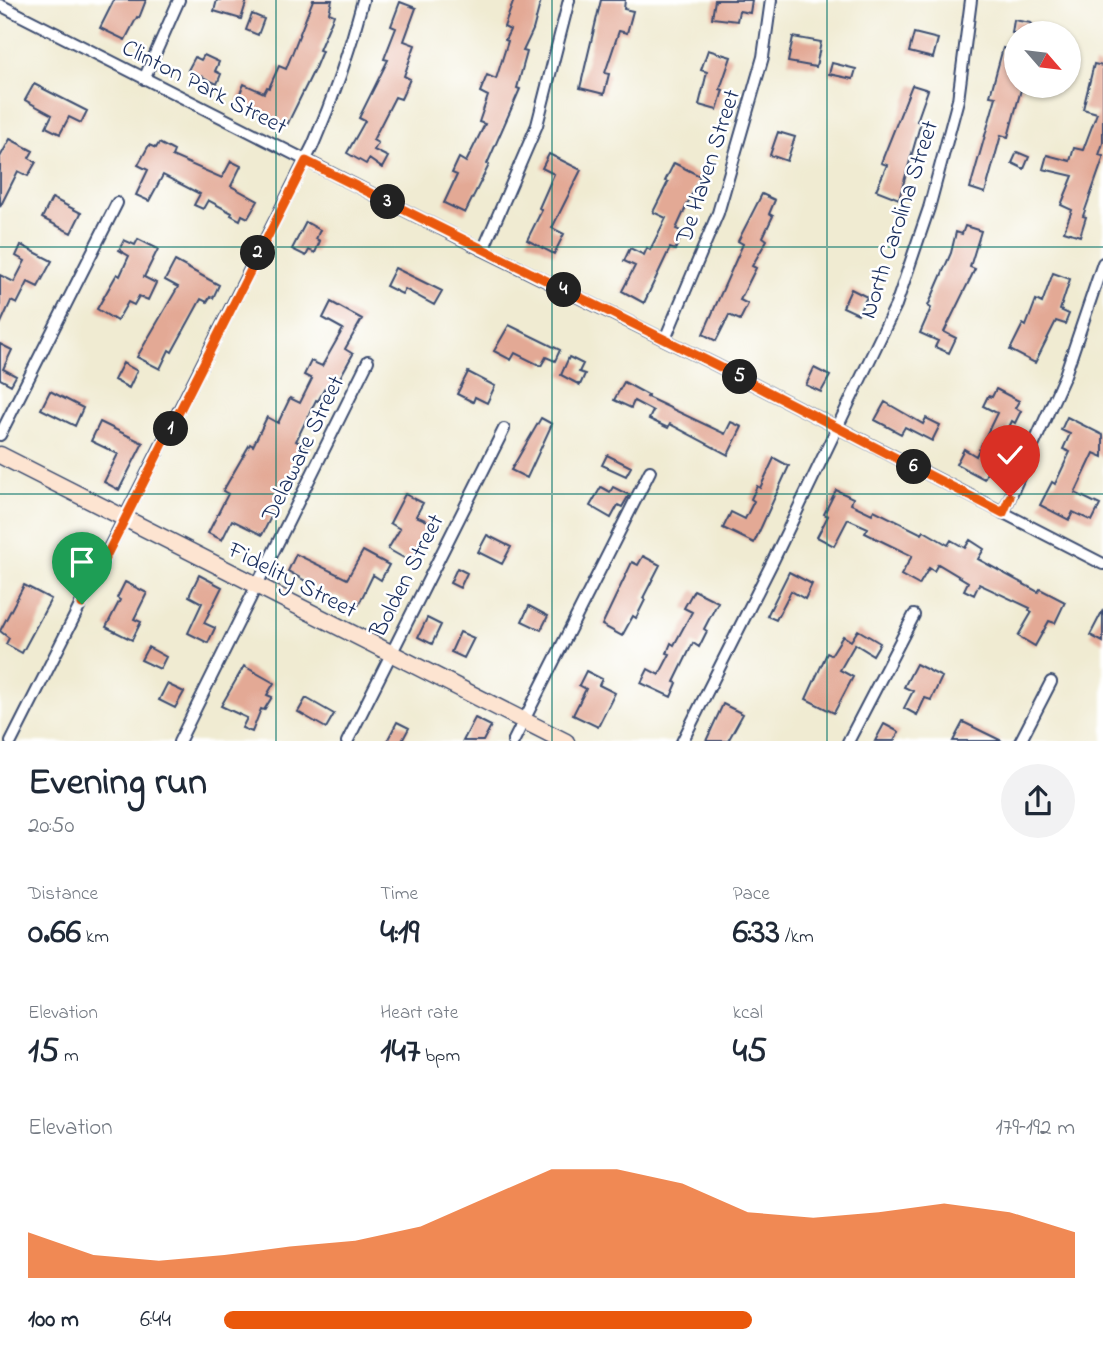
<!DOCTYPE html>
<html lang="en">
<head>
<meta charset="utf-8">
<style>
	body { margin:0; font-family:"Indie Flower",sans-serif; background:#f2f2f3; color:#1f2937; height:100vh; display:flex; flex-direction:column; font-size:26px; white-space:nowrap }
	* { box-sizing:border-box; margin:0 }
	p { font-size:23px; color:#747a83 }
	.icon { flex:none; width:38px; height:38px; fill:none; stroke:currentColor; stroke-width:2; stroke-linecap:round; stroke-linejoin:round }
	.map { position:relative; height:741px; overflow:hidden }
	.details { display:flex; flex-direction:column; background:#fff; flex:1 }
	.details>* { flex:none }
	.needle { width:46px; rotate:118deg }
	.buttons { position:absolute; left:1004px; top:21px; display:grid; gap:14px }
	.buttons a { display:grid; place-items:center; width:77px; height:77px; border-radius:50%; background:#fff; box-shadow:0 2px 5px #0004; font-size:35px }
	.pin { position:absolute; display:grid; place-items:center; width:60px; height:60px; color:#fff; margin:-72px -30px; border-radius:50% 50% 50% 0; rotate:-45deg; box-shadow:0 0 7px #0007 }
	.pin .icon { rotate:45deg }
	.km { position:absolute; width:35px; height:35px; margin:-18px; border-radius:50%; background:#222; color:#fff; font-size:19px; line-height:35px; text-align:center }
	.round { display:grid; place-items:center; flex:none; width:74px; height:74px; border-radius:37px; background:#f2f2f3 }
	.summary { display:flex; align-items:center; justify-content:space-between; height:119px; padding:0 28px }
	h1 { font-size:38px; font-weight:700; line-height:52px }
	.figures { display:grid; grid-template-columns:repeat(3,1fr); gap:10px; height:119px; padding:7px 28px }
	.figures div { display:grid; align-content:center }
	.figures b { font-size:35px; font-weight:700 }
	.figures small { font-size:19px; font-weight:400 }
	.figures p { font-size:19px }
	.chart { height:196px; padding:14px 28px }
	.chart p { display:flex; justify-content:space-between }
	.chart svg { width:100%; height:126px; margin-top:7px; fill:#ea580c; opacity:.7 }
	ul { padding:0 28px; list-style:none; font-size:23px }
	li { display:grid; grid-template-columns:112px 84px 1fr; align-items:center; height:52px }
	li i { height:18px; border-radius:9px; background:#ea580c }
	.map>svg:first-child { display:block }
	.building { fill:#e3a995 }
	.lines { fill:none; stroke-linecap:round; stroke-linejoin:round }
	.street-casing { stroke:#3b4b6f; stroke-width:14 }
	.secondary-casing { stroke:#3b4b6f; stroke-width:19 }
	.street { stroke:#fff; stroke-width:10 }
	.secondary { stroke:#fde4d1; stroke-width:16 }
	.route-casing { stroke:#fff; stroke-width:14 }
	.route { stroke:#ea580c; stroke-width:9 }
	.grid { fill:none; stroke:#0f766e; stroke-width:2; stroke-opacity:0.55 }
	.labels { text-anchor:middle; stroke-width:5; stroke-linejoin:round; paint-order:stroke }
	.street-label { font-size:24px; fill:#1b2f5e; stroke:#fff }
</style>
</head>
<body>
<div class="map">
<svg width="1103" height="742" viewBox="0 0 1103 742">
	<rect width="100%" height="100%" fill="#fff"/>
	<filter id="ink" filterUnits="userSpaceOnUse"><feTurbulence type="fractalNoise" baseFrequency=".0143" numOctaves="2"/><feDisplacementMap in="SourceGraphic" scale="14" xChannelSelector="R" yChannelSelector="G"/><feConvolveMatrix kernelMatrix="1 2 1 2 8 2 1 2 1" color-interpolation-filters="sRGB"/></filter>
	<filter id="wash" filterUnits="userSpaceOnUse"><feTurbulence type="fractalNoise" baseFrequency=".00686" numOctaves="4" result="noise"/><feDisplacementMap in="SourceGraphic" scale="28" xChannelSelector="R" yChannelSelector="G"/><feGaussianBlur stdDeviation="1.57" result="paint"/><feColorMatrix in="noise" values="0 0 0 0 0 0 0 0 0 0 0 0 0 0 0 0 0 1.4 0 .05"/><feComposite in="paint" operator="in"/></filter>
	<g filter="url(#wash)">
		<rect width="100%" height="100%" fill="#f0ebd2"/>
		<g id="blocks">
			<!-- building -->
			<path class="building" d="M114 0H146L139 18 137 17 125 40 100 28Z
				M217 0H247L241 19 214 11Z
				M313 0H332L329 13 334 15 319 50 322 51 315 68 287 125 237 100 244 84 264 93 267 87 269 88 279 66 286 69Z
				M514 0H541L533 30 523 51 527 52 517 88 520 89 487 164 489 165 465 213 444 203 457 175 452 173 459 158 466 162 485 124 479 122 488 96 480 92 487 75 496 79 508 41 505 40 510 30 504 27Z
				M601 0H625L624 9 633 11 627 33 619 31 605 73 609 74 604 94 580 88Z
				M715 0H752L750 13 739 11 737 21 712 18Z
				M400 2 416 8 404 41 415 45 404 76 410 79 401 99 395 97 373 140 378 143 374 150 388 157 382 168 369 159 366 164 347 153 365 121 359 118 388 60 384 59 396 28 391 26Z
				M252 14 264 19 258 35 246 30Z
				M1014 20 1031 23 1029 33H1012Z
				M914 33 938 39 933 58 909 52Z
				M793 37 821 42 816 67 788 62Z
				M1003 48 1017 51V86H1022L1008 137 1001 135 985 193 970 188 996 97 990 96Z
				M708 50 731 57 720 89 723 90 717 110 699 105 707 72 701 70Z
				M204 55 219 62 215 71 221 74 217 84 188 70 195 57 201 60Z
				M832 63 856 69 853 79 829 74Z
				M1094 64 1103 66V143L1099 155 1103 156V159L1083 216 1086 217 1080 236 1064 231 1072 210 1061 205 1073 176 1043 169 1047 155 1070 161 1074 148 1083 150 1097 113 1083 109Z
				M34 84 87 111 81 123 69 117 60 134 46 127 52 115 25 100Z
				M912 85 928 90 917 121 921 122 899 199 876 190 887 165 881 163Z
				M778 132 795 137 787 161 770 155Z
				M10 139 33 151 29 158 36 162 28 176 18 171 0 207V157Z
				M159 143 174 151 172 156 222 178 231 161 241 166 231 186 258 201 248 218 242 215 240 220 231 215 232 213 208 200 203 209 194 205 200 194 163 175 149 201 136 195 148 170 138 165 149 145 156 148Z
				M1017 152 1029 157 1024 169 1012 163Z
				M549 154 581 170 552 228 564 234 554 254 527 240 542 210 539 208 554 174 542 168Z
				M674 163 700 176 676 229 683 232 675 250 670 248 644 303 622 291 635 266 624 261 630 248 644 255 647 248 650 250 666 218 653 212 668 182 665 181Z
				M762 194 775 200 769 214 773 216 763 237 767 240 752 266 756 268 740 300 748 304 740 320 729 315 716 341 703 334 743 244 738 241Z
				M52 198 81 213 71 233 42 218Z
				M306 222 320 230 316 239 320 241 315 253 309 250 306 256 292 249Z
				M965 226 981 231 970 267 975 269 944 332 956 338 949 353 935 347 938 341 920 333 931 308 928 306 951 253 956 232 962 234Z
				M138 239 158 249 144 277 156 283 148 300 139 296 134 305 128 302 117 321 97 309 117 274 120 276 129 256 119 250 124 240 135 245Z
				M21 245 52 261 38 287 28 282 17 304 11 301 0 325V275L14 282 25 261 16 256Z
				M175 261 219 285 213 298 210 297 207 302 201 299 172 352 169 350 160 369 137 357 178 287 165 280Z
				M395 268 442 291 434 305 405 289 402 294 386 286Z
				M1053 273 1070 279 1060 310 1069 314 1065 324 1056 321 1035 363 1010 350 1023 324 1026 326 1036 300 1042 303Z
				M851 289 867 297 858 314 843 307Z
				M331 302 362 319 345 349 353 354 332 392 325 388 318 401 316 400 296 441 309 448 300 465 284 491 262 535 232 520 222 540 208 533 228 494 223 491 250 444 253 446 267 417 278 423 290 398 300 403 312 379 304 375 311 361 322 366 343 329 323 318Z
				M509 325 560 350 555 361 546 357 541 366 515 353 511 360 494 351Z
				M0 344 12 350 3 369 16 376 11 385 0 379Z
				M569 357 583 364 579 372 585 374 580 385 561 375Z
				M123 363 137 371 129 388 114 380Z
				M814 368 830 376 821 392 806 385Z
				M468 372 495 386 487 403 475 397 473 402 457 394Z
				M624 382 648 395 647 397 725 434 731 422 742 427 728 455 670 424 668 428 649 419 653 411 634 401 631 408 614 400Z
				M996 389 1019 401 1015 408 1021 411 1015 423 1012 421 984 479 956 464 964 449 976 456 997 413 983 406 988 396 992 397Z
				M50 391 83 408 75 426 41 409Z
				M885 402 923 424 926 418 940 425 932 441 905 427 901 434 875 420Z
				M1067 417 1103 435V457L1094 453 1075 493 1100 505 1092 521 1073 512 1069 520 1040 505 1052 482 1055 484 1070 452 1063 449 1070 434 1061 430Z
				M541 418 552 424 527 478 511 470Z
				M100 422 143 443 119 490 104 482 118 454 91 441Z
				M607 455 631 467 626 476 602 465Z
				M774 458 789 466 754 543 723 528 731 512 745 519 754 501 751 499 757 486 760 488Z
				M601 487 610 492 613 487 629 495 622 507 618 505 611 518 590 506Z
				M836 490 853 498 851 504 872 514 874 510 922 534 924 531 948 545 951 540 965 548 970 540 984 549 978 559 1038 592 1040 589 1065 602 1055 623 1049 621 1035 646 1018 636 1032 612 1029 610 1030 608 979 584 974 595 964 590 968 582 938 564 934 571 929 568 919 585 901 575 912 556 865 533 868 528 848 519 834 546 817 537 828 516 824 514Z
				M405 494 423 503 416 516 432 523 411 562 388 549 400 529 390 523Z
				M487 535 511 547 502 564 478 552Z
				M363 551 389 565 381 580 373 575 358 606 335 595 334 597 288 571 296 554 347 579Z
				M643 556 660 565 643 598 645 600 636 618 633 616 622 636 602 625 632 562 638 565Z
				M457 568 467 573 460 588 450 583Z
				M789 572 812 584 805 599 791 591 776 620 767 616Z
				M199 575 222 587 204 623 215 628 208 643 188 633 202 603 189 596Z
				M125 582 147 593 134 619 141 622 132 640 106 627 120 600 117 598Z
				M24 585 51 599 22 653 6 644 9 638 0 631Z
				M694 590 718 602 704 629 707 631 699 647 693 643 674 682 677 683 671 697 641 683 648 669 659 675 670 654 667 653 671 643 674 645 692 612 684 608Z
				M529 606 548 616 541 630 522 621Z
				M1103 610V642L1090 635Z
				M427 618 441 625 432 644 418 637Z
				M858 630 880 643 873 655 855 644 840 670 853 677 834 713 806 699 827 653 831 655 843 636 851 641Z
				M460 632 474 638 464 658 451 652Z
				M148 647 166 657 160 669 141 660Z
				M916 664 942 677 931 700 925 698 917 715 904 708 913 691 904 687Z
				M244 666 274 683 267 695 272 697 264 710 261 709 252 732 242 728 247 718 221 706Z
				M586 671 602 679 599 685 615 693 598 727 573 715 586 689 579 685Z
				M167 684 184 692 175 708 159 700Z
				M306 698 334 714 326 728 298 712Z
				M723 704 743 714 728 741H706Z
				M475 718 491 726 483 741H463Z
				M397 722 409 728 402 741H387Z
				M963 722 1002 741H953Z
				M884 724 899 732 894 741H875Z"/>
		</g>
	</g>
	<g filter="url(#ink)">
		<use href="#blocks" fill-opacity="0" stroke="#3b4b6f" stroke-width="2"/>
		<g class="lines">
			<!-- street casing -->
			<g class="street-casing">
				<path id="street" d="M0 5 483 250 716 365 1103 564
					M144 79 179 0
					M483 250 537 125 569 0
					M665 339 718 213 763 57 771 0
					M0 435 117 203
					M1003 513 1065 375 1103 263
					M11 742 313 145C334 97 350 50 363 0
					M179 742 368 361
					M347 742 504 429
					M513 742 650 471
					M682 742 773 561 896 305 929 208 958 100 971 0
					M848 742 914 615
					M1020 742 1051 682"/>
			</g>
			<!-- secondary casing -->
			<g class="secondary-casing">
				<path id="secondary" d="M0 455 566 742"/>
			</g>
			<!-- street -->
			<use href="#street" class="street"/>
			<!-- secondary -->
			<use href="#secondary" class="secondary"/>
		</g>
	</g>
	<g class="lines" filter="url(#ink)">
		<!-- route casing -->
		<g class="route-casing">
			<path id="route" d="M82 604 306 161 716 365 1003 513 1010 497"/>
		</g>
		<!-- route -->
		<use href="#route" class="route"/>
	</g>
	<!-- grid -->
	<path class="grid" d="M276 0V742M552 0V742M827 0V742M0 247H1103M0 494H1103"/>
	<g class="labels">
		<!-- street labels -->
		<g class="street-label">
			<text transform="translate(205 86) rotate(27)" y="8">Clinton Park Street</text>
			<text transform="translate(707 166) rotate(-72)" y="8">De Haven Street</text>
			<text transform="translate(898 219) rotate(-72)" y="8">North Carolina Street</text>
			<text transform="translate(302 448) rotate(-64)" y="8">Delaware Street</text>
			<text transform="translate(406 575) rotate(-63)" y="8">Bolden Street</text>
			<text transform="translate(293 579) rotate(27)" y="8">Fidelity Street</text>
		</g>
	</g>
</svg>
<div class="buttons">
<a><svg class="needle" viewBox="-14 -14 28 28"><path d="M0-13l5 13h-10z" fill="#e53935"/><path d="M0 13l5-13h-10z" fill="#747a83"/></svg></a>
</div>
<div class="pin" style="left:82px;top:604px;background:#1e9e55"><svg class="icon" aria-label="arrive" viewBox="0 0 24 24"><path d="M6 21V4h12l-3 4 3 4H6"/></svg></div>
<div class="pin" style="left:1010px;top:497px;background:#d93025"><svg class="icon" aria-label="check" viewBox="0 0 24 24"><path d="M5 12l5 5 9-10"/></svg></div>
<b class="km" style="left:171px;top:429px">1</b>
<b class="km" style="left:258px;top:253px">2</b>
<b class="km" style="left:388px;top:202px">3</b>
<b class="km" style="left:564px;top:290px">4</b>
<b class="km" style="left:740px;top:377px">5</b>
<b class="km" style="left:914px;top:467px">6</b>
</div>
<section class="details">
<div class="summary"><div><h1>Evening run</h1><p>20:50</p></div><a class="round"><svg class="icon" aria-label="share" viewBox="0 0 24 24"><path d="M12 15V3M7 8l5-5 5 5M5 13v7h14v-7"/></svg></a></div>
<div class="figures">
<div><p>Distance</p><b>0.66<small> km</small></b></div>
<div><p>Time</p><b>4:19</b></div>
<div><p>Pace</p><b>6:33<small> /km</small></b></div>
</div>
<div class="figures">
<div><p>Elevation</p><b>15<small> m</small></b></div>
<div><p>Heart rate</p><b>147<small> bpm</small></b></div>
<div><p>kcal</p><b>45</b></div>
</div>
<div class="chart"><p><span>Elevation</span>179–192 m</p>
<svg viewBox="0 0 160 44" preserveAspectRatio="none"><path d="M0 44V28L10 36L20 38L30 36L40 33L50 31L60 26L70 16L80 6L90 6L100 11L110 21L120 23L130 21L140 18L150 21L160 28V44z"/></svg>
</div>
<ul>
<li><b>100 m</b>6:44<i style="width:62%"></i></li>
</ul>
</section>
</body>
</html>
